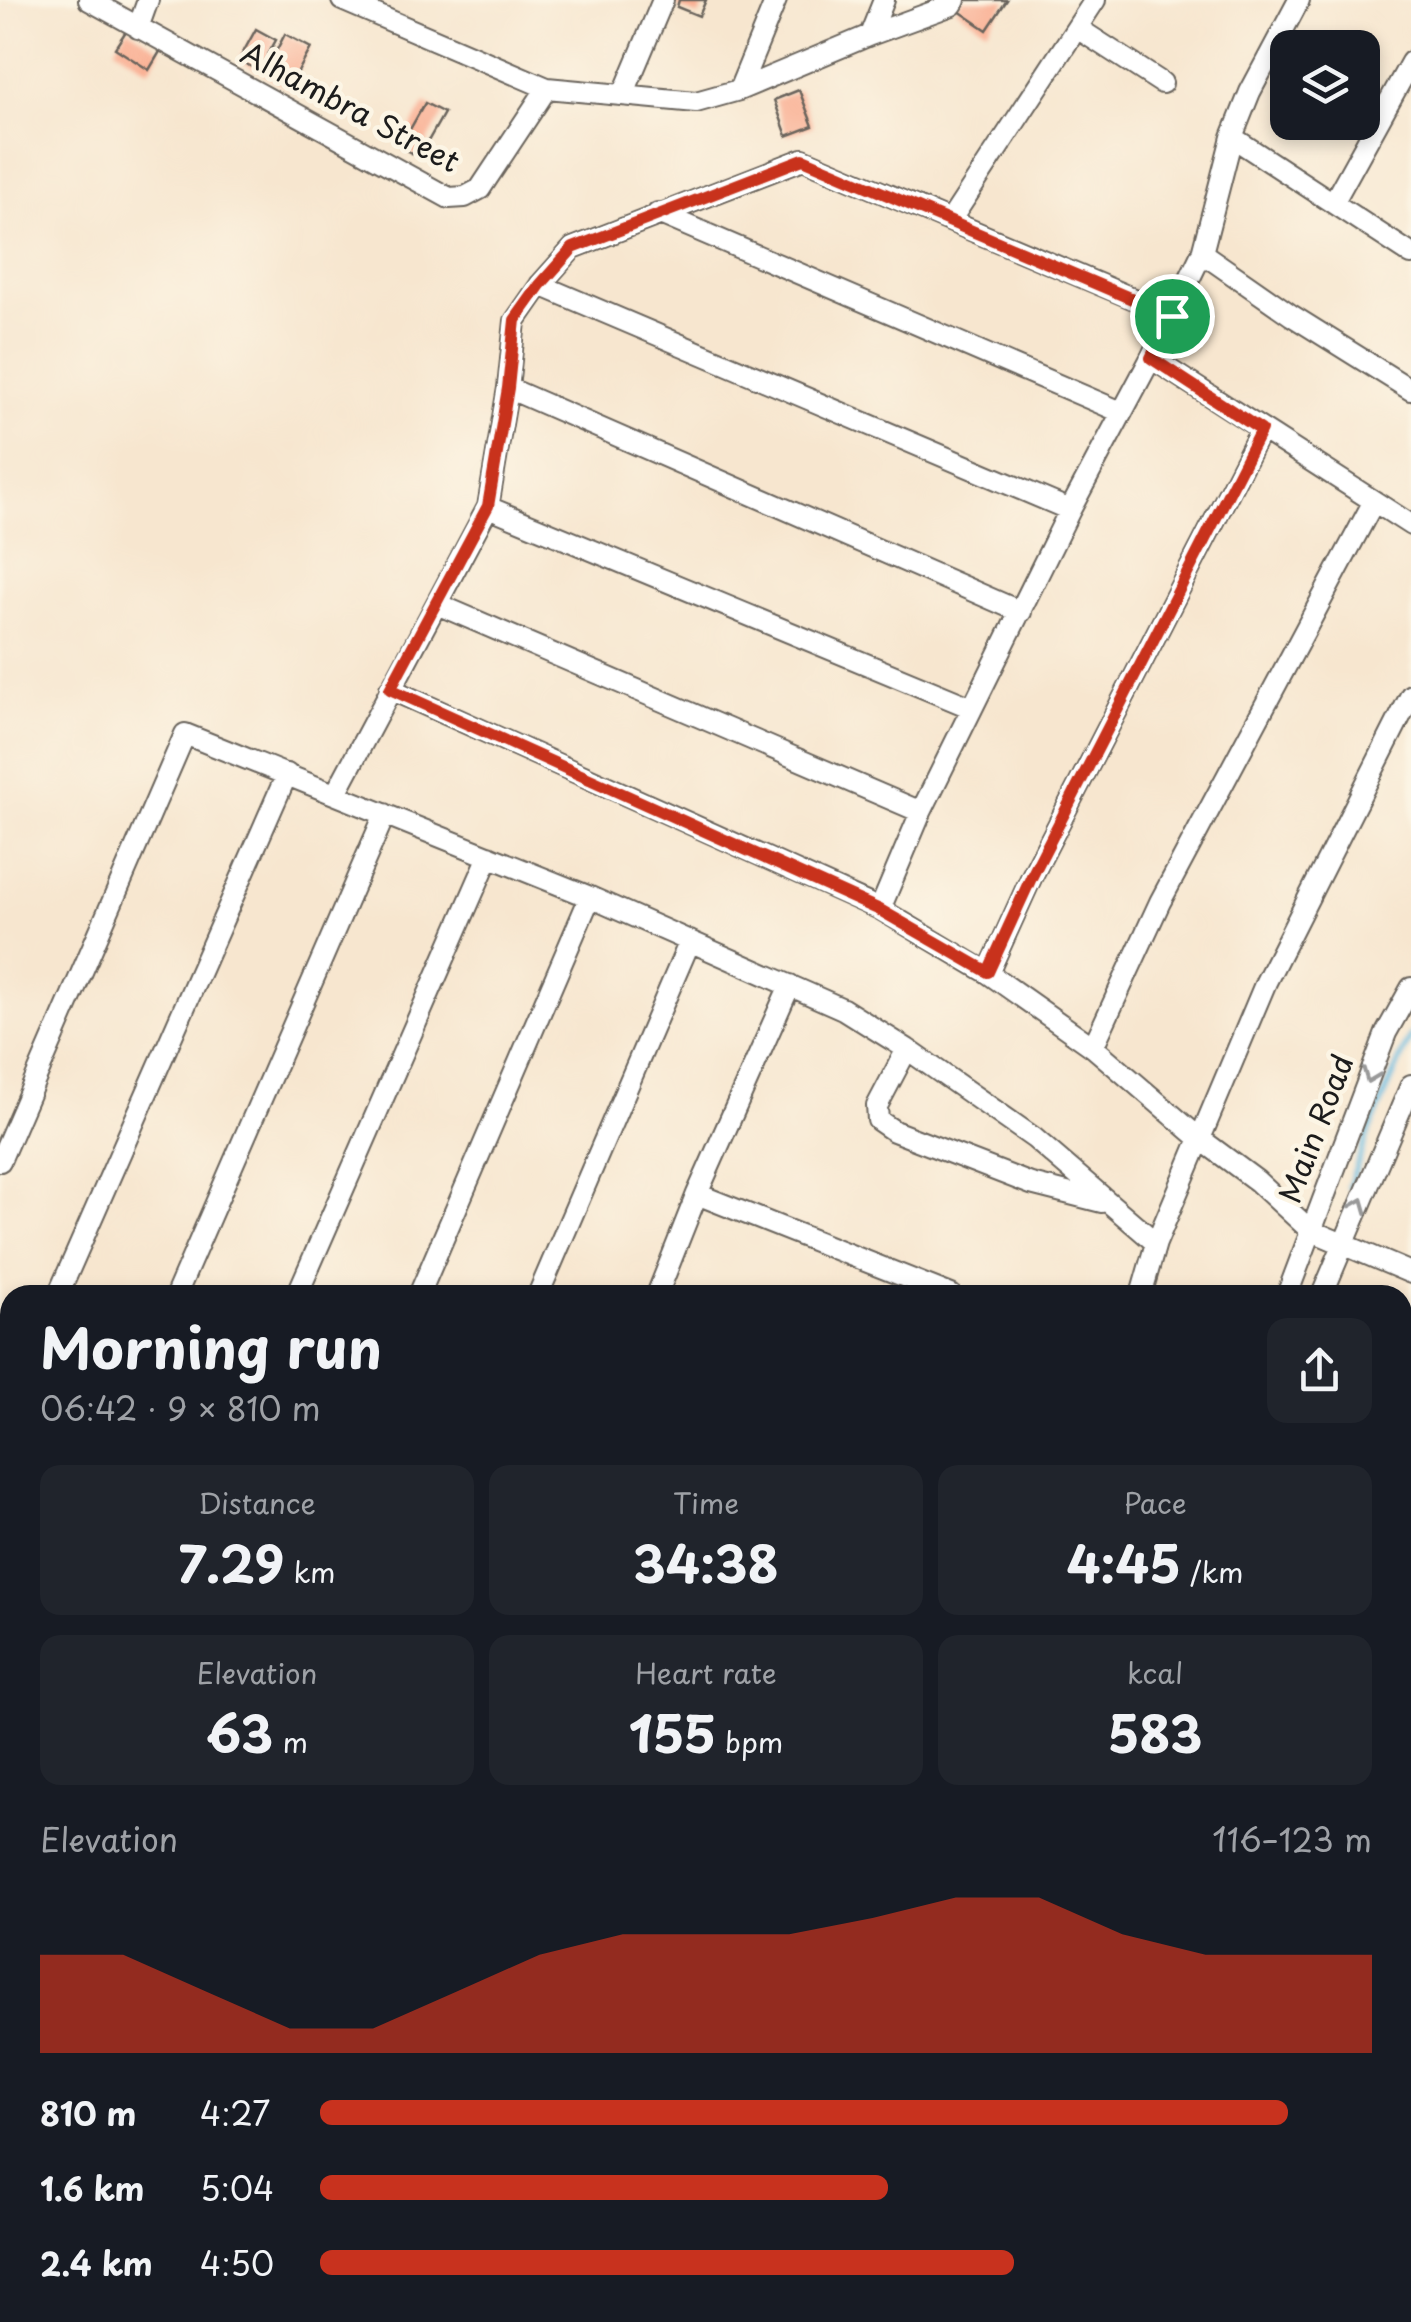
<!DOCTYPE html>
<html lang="en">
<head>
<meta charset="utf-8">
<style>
	body { margin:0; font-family:"Playpen Sans",sans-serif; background:#20242c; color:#f1f3f6; height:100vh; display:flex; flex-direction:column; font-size:38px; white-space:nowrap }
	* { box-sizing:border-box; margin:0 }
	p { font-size:32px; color:#9ea1a6 }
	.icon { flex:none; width:55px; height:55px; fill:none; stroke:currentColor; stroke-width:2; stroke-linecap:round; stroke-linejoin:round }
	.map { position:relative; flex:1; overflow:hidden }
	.side { position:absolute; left:0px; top:1285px; width:1412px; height:1038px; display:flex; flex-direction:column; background:#171b24; border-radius:30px 30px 0 0; box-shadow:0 5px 15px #0003 }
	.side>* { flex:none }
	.controls { position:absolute; left:1270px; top:30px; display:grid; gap:20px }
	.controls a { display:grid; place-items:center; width:110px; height:110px; border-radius:20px; background:#171b24; box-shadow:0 5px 15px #0003; font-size:50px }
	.pin { position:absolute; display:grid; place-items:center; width:85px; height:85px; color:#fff; margin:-42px; border:5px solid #fff; border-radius:50%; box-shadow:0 2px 10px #0007 }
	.round { display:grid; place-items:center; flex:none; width:105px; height:105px; border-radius:20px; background:#20242c }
	.summary { display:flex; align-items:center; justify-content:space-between; height:170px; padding:0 40px }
	h1 { font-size:55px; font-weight:700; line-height:75px }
	.stats { display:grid; grid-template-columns:repeat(3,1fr); gap:15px; height:170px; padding:10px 40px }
	.stats div { display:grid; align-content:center; border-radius:20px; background:#20242c; text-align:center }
	.stats b { font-size:50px; font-weight:700 }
	.stats small { font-size:28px; font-weight:400 }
	.stats p { font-size:28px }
	.chart { height:280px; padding:20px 40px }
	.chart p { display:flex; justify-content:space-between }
	.chart svg { width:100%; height:180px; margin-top:10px; fill:#c8321e; opacity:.7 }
	ul { padding:0 40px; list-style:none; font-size:32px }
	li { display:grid; grid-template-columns:160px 120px 1fr; align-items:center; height:75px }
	li i { height:25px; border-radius:12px; background:#c8321e }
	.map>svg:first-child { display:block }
	.green { fill:#80daa0; stroke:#4e7b5e; stroke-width:2.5 }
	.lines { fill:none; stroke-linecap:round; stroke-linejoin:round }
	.stream { stroke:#63b9df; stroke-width:6 }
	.building { fill:#f9ad91 }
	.minor-casing { stroke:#69635b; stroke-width:24 }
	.minor { stroke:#fff; stroke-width:20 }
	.oneway { stroke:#999 }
	.route-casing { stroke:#fff; stroke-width:20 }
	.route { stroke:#c8321e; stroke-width:12 }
	.labels { text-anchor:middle; stroke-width:9; stroke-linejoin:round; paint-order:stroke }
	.street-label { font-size:30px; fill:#1c1c1c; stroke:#fcf5e5 }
</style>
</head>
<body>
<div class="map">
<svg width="1411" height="2322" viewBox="0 0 1411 2322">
	<rect width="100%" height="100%" fill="#fcf5e5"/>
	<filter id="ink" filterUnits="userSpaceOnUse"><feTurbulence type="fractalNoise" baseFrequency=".01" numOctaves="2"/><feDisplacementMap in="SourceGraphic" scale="20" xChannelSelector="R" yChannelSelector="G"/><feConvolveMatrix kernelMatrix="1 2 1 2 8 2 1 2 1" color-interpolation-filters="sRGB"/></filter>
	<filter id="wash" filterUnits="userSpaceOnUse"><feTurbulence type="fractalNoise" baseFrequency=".0048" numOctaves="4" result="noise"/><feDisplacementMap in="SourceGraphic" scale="40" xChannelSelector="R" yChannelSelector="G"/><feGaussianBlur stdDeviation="2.25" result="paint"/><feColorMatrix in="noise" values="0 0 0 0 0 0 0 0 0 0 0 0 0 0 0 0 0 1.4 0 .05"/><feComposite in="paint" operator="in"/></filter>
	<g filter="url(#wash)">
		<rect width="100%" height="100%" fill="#f7e6cf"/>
		<!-- green -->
		<path class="green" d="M10 1410V1891L0 1887V1428Z
			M10 2145V2312L590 2313 586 2322H0V2183Z"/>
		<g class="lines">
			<!-- stream -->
			<path class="stream" d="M1349 1187 1369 1131 1411 1035"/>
		</g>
		<g id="blocks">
			<!-- building -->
			<path class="building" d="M679 0H706L699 16 677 7Z
				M962 0H1007L987 30 956 9Z
				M128 28 161 50 149 70 115 48Z
				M256 29 276 40 259 71 239 60Z
				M285 34 311 48 289 88 264 75Z
				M799 90 813 126 787 136 774 100Z
				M425 103 444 113 419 157 400 147Z
				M465 2312H529L526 2322H493Z"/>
		</g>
	</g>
	<g filter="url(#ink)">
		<use href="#blocks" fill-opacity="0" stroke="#69635b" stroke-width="2.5"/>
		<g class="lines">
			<!-- minor casing -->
			<g class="minor-casing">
				<path id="minor" d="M89 0 449 198 465 197 480 189 547 88
					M342 0 547 88 696 102 739 90 870 35 952 5 955 0
					M138 28 148 0
					M1077 28 1162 83
					M870 35 884 0
					M739 90 776 0
					M623 95 663 0
					M1232 137 1411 254
					M1333 203 1411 62
					M658 213 1121 412
					M950 221 1095 0
					M1202 253 1291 315 1411 390
					M540 285 1070 510
					M1151 358 1411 525
					M508 388 1021 612
					M488 507 972 708
					M437 604 921 812
					M390 689 880 909 988 973 1093 1047 1199 1138 1257 1181 1310 1230 1411 1273
					M336 793 488 507 508 388 515 321 540 285 573 248 803 159 1172 315
					M880 909 921 812 1070 510 1151 358 1202 253 1232 137 1250 92 1299 0
					M988 973 1032 876 1261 430
					M1093 1047 1160 902 1374 501
					M907 1049 877 1106 878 1120 894 1131 1031 1184 1102 1202
					M0 1161 185 734 590 897 843 1009 907 1049 1034 1138 1156 1243
					M697 1194 951 1295
					M58 1295 287 774
					M176 1295 385 814
					M297 1295 489 856
					M419 1295 590 897
					M538 1295 690 941
					M657 1295 697 1194 790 985
					M1141 1295 1156 1243 1266 982 1411 695
					M1287 1295 1386 1033 1411 988
					M1322 1295 1411 1085
					M0 1360 10 1364
					M0 1398 10 1380
					M0 1628 10 1632
					M1402 1747 1411 1507
					M0 1865 10 1868
					M1402 2075 1411 2076
					M1147 2312 1150 2322
					M1212 2312 1313 2322
					M134 2322 137 2312
					M355 2322C366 2316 375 2315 386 2322
					M541 2322 544 2312
					M673 2322V2312"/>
			</g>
			<!-- minor -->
			<use href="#minor" class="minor"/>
		</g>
		<!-- one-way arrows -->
		<defs><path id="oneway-chevron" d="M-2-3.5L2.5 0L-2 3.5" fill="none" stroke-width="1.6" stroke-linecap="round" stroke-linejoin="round" transform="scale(2.5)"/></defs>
		<g class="oneway">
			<use href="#oneway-chevron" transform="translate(1370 1076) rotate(111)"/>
			<use href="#oneway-chevron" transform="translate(1360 1205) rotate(-68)"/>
		</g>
	</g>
	<g class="lines" filter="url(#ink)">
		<!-- route casing -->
		<g class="route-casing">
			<path id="route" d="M803 159 1172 316 1151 358 1261 430 1032 876 988 972 880 910 390 689 488 506 508 388 515 320 540 285 573 248Z"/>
		</g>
		<!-- route -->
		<use href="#route" class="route"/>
	</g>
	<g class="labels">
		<!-- street labels -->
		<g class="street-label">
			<text transform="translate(350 108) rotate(28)" y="10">Alhambra Street</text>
			<text transform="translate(1317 1129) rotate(-69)" y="10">Main Road</text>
		</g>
	</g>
</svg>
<div class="controls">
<a><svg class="icon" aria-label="layers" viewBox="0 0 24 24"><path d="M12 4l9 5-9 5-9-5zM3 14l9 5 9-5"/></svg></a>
</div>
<div class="pin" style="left:1172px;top:316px;background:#1e9e55"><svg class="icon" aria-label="arrive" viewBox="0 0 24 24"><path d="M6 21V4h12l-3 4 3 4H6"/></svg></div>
<section class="side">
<div class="summary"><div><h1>Morning run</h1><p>06:42 · 9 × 810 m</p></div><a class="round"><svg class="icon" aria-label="share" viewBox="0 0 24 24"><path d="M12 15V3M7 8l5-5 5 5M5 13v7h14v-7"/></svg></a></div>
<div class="stats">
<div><p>Distance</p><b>7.29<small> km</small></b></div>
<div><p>Time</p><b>34:38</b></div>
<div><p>Pace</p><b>4:45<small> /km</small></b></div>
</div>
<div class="stats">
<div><p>Elevation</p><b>63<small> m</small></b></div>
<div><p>Heart rate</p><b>155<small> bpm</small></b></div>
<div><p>kcal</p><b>583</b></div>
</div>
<div class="chart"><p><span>Elevation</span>116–123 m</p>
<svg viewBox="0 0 160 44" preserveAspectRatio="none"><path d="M0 44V20L10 20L20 29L30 38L40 38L50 29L60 20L70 15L80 15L90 15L100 11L110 6L120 6L130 15L140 20L150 20L160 20V44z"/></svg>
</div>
<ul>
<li><b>810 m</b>4:27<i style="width:92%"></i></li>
<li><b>1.6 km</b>5:04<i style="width:54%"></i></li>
<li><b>2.4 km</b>4:50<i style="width:66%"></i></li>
</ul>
</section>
</div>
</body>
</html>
